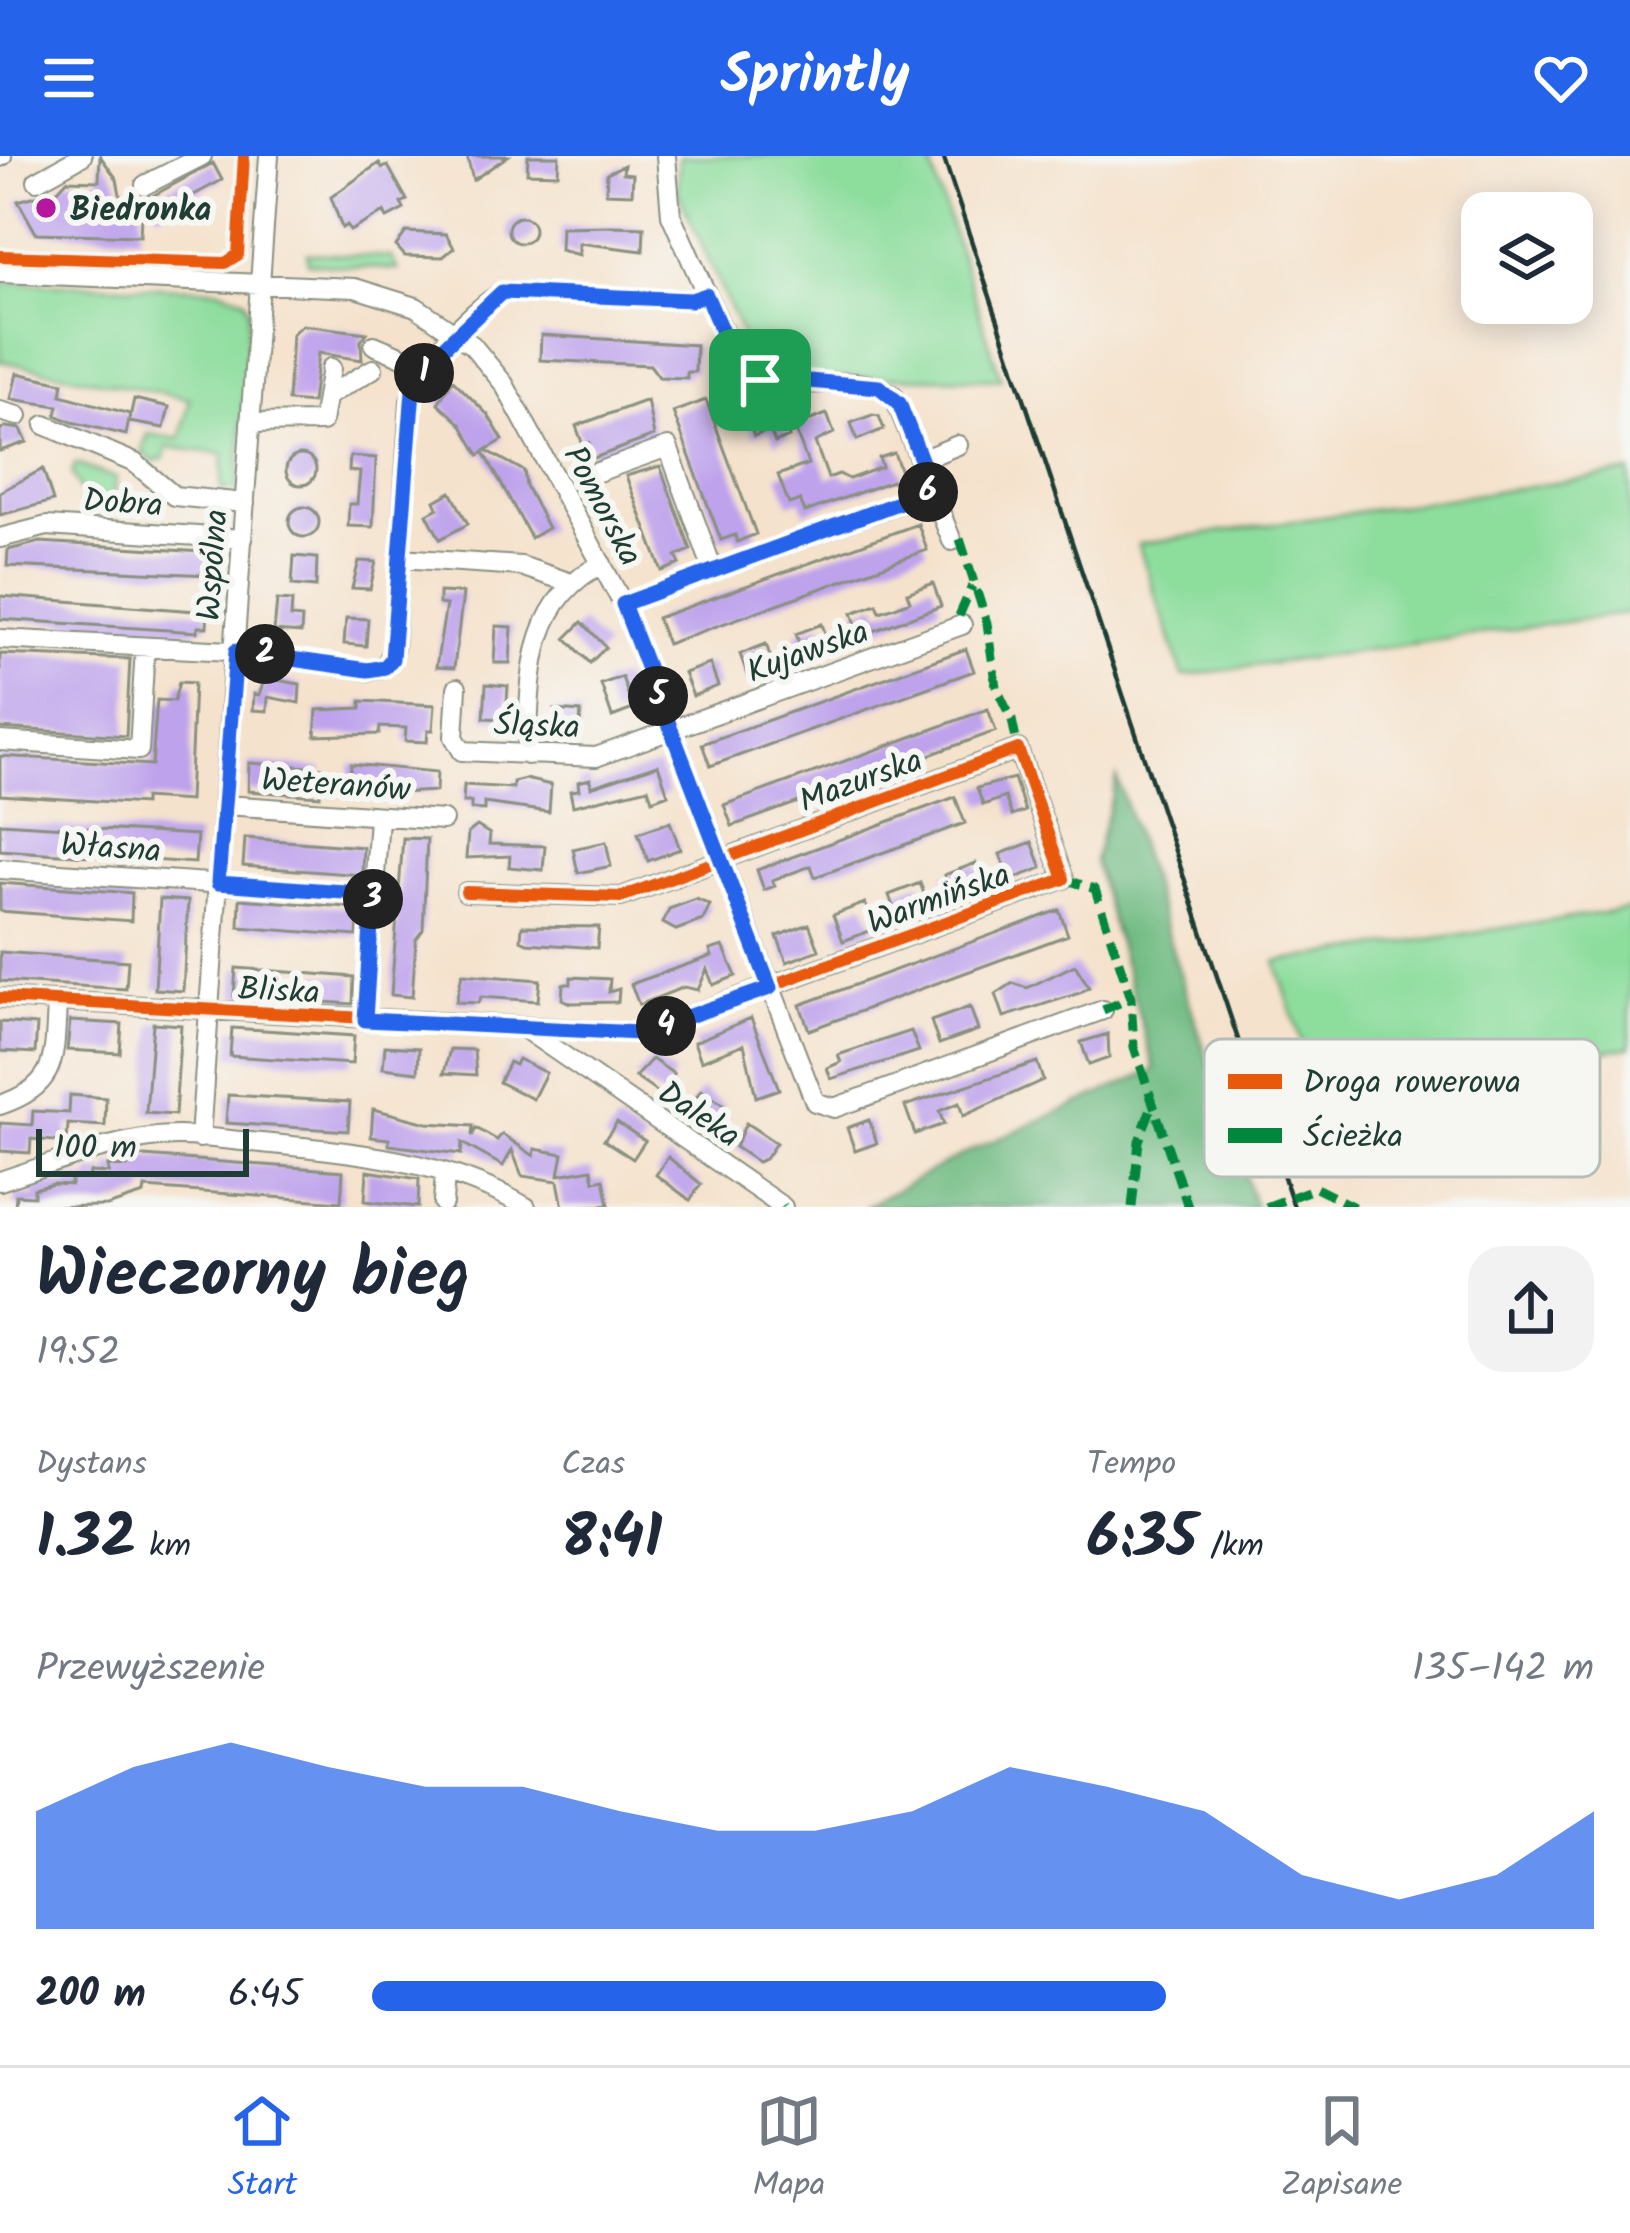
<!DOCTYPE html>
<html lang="pl">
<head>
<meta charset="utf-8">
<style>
	body { margin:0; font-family:Kalam,sans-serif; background:#f2f2f3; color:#1f2937; height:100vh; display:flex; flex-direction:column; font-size:45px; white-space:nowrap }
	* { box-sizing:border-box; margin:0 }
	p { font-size:39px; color:#747a83 }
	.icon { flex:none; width:66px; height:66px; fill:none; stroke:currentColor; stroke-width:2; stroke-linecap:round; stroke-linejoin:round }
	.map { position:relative; height:1051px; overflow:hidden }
	.sheet { display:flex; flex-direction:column; background:#fff; flex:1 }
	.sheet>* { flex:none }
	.controls { position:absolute; left:1461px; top:36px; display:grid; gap:24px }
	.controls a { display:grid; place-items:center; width:132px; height:132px; border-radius:24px; background:#fff; box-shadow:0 6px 30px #0003; font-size:60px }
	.scale { position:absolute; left:36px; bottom:30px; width:213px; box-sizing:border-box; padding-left:12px; border:6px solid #1f3d34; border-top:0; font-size:33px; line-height:42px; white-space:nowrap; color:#1f3d34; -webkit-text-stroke:9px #f6f6f2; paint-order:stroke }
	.pin { position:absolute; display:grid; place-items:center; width:102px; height:102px; color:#fff; margin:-51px; border-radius:24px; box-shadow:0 6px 18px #0006 }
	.km { position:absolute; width:60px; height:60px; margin:-30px; border-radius:50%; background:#222; color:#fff; font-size:33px; line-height:60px; text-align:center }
	.round { display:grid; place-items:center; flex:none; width:126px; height:126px; border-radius:36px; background:#f2f2f3 }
	.overview { display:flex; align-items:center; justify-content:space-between; height:204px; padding:0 36px }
	h1 { font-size:66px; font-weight:800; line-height:90px }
	.stats { display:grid; grid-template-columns:repeat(3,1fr); gap:18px; height:204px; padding:12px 36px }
	.stats div { display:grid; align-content:center }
	.stats b { font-size:60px; font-weight:800 }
	.stats small { font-size:33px; font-weight:400 }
	.stats p { font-size:33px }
	.chart { height:336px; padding:24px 36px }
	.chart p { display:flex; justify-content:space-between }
	.chart svg { width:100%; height:216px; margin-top:12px; fill:#2563eb; opacity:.7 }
	ul { padding:0 36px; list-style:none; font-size:39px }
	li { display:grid; grid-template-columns:192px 144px 1fr; align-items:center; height:90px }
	li i { height:30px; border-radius:15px; background:#2563eb }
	header { display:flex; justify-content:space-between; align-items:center; height:156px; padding:0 36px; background:#2563eb; color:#fff; font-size:54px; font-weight:800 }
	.dock { display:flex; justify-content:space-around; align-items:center; height:168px; border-top:3px solid #e0e1e3; background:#fff; font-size:33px; color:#747a83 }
	.dock a { display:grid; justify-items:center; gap:6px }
	.dock .on { color:#2563eb }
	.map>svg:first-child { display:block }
	.green { fill:#8ddd9d; stroke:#568d68; stroke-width:3 }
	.forest { fill:#72bc84; stroke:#487c5c; stroke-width:3 }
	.building { fill:#bea2ec }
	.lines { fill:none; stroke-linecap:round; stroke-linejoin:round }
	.minor-casing { stroke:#8a9080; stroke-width:22 }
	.minor { stroke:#fff; stroke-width:18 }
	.rail { stroke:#1f3d34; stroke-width:4.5 }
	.quiet { stroke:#00873e; stroke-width:9; stroke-dasharray:18 9; stroke-linecap:butt }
	.cycleway-casing { stroke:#f6f6f2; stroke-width:20 }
	.cycleway { stroke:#e8590c; stroke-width:12 }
	.route-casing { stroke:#fff; stroke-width:24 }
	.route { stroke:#2563eb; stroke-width:15 }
	.poi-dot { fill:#b5179e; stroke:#f6f6f2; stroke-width:4.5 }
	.labels { text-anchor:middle; stroke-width:12; stroke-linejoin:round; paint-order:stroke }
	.poi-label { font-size:33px; font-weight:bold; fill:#1f3d34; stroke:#f6f6f2; text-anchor:start }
	.street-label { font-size:33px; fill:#1f3d34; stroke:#f6f6f2 }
	.key { fill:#f6f6f2; stroke:#b6beb9; stroke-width:3 }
	.key-label { font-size:33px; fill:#1f3d34 }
</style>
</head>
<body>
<header><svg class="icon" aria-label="menu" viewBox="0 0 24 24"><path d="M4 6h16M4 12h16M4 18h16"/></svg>Sprintly<svg class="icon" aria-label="heart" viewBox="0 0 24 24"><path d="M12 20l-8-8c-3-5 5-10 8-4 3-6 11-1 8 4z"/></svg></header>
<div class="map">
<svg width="1630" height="1051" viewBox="0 0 1630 1051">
	<rect width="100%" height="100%" fill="#f6f6f2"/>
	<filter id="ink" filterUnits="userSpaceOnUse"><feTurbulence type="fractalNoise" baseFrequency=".00833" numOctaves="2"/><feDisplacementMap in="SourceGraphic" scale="24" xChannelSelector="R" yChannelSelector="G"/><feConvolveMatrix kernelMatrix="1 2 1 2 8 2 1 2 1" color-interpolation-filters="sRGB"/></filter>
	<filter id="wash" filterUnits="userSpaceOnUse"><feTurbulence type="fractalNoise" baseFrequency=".004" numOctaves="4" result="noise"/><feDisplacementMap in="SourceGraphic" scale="48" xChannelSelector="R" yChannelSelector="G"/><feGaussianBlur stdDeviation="2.7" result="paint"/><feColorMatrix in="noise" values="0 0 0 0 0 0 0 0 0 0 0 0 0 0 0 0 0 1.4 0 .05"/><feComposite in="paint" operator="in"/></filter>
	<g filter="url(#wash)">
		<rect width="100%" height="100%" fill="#f5e2cc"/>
		<!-- green -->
		<path class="green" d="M679 0H928L1001 223 776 220 754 206 678 36Z
			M307 97 391 101 398 114 308 107Z
			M0 126 219 133 245 143 249 154 238 334 221 333 223 298 167 291 165 302 154 306 142 296 148 278 180 283 190 243 0 205Z
			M75 308 116 322 113 345 80 335 72 317Z
			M1630 316V457L1183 520 1138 388Z
			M1630 753V891L1317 937 1276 806Z"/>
		<!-- forest -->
		<path class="forest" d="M1117 622 1255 1051H865L961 999 1155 914 1094 705Z"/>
		<g id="blocks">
			<!-- building -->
			<path class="building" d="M100 0 117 23 122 49 142 42 140 80 36 77 18 45 58 34 67 24 99 25Z
				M467 0H508L473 24Z
				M528 0H559L558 18 527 17Z
				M213 7 222 24 158 58 149 42Z
				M379 7 382 12 388 10 407 44 401 47 404 53 387 62 384 56 350 75 347 69 342 72 331 41Z
				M624 9 623 17 633 18 632 38 606 37 607 17Z
				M508 74a13 13 0 1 1 26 0a13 13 0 1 1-26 0Z
				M612 70 644 71 643 95 579 87V99L560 94 561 71Z
				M406 76 446 78 454 92 443 101 405 100 396 90Z
				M302 169 367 177 361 185 362 204 318 197 312 247 288 245 292 178Z
				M541 179 696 189 695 216H687V222L659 221 650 209 540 204Z
				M17 217 63 227 61 239 130 258 126 279 72 266 56 259 58 250 11 243Z
				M453 224 488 259 503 284 486 294 524 315 526 330 548 372 531 382 484 296 479 299 461 268 438 247Z
				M134 243 169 251 164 272 129 266Z
				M647 244 654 280 594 302 589 287 583 289 576 270Z
				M706 244 756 378 737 386 735 379 721 384 673 256Z
				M777 250 789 281 775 287 770 274 754 280 746 257Z
				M827 258 834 277 815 286 828 322 839 318 849 323 882 311 879 302 894 297 903 321 805 356 800 344 789 348 778 319 808 308 794 270Z
				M872 259 879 260 884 273 857 284 851 267Z
				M6 271 21 273 27 286 0 295V274Z
				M286 314a15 15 0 1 1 30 0a15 15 0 1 1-30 0Z
				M350 300 376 302 373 371 348 370 349 348H357L360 316 349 315Z
				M660 310 691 394 676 400 680 408 662 415 626 320Z
				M43 313 53 345 0 359V336Z
				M451 336 468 368 440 383 427 358 438 352 435 345Z
				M289 366a15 15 0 1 1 30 0a15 15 0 1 1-30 0Z
				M918 368 927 394 667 488 657 462Z
				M40 386 203 396V402H211L210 419 7 410 8 394Z
				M294 400 317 402 316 431 292 429Z
				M359 405 376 406 370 433 352 432Z
				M933 427 941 450 860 480 852 457 877 448 880 456 895 451 910 445 907 437Z
				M439 436 463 437 454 512 436 511 446 449 439 448Z
				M0 440 208 456 207 471H198L197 476 0 463Z
				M277 444 292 445 291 461 302 462 301 477 274 475Z
				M346 462 368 463 366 490 344 488Z
				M582 466 606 491 590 507 566 482Z
				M822 468 830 491 804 501 796 478Z
				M496 470 512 471 510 507H494Z
				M766 488 774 511 748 520 740 498Z
				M966 493 974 515 710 610 702 588Z
				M0 498 130 503 126 580 0 572Z
				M710 508 718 530 693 540 684 517Z
				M622 521 633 553 612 561 601 528Z
				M265 522 300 528 299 547 268 541 267 555 253 554 254 538 259 539Z
				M179 526 194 527 189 645 144 642V648L0 639V600L152 609 157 544 174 545Z
				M486 528 508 530 506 563 484 562Z
				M361 545 435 549 433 574H428L427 586 405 585 406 572 380 571 379 578 315 580 317 554 361 552Z
				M988 553 996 575 732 670 724 649Z
				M555 554 581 556 579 579 558 577Z
				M249 607 322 612 320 640 248 635Z
				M351 608 437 616 436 635 361 639 362 631 349 630Z
				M658 609 668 638 652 644 648 632 573 650 570 635 579 634 578 626 590 623 591 631Z
				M1014 622 1025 655 1012 660 1005 641 983 649 977 632Z
				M525 623 551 629 549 656 484 647V654L471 653V646H463L464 629 513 632V626Z
				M955 641 965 667 815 721 811 710 772 724 775 730 764 734 757 714Z
				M670 666 680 693 648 705 638 677Z
				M0 667 197 679 195 707 0 694Z
				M477 670 490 678 489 688 545 690 543 714 509 711 510 700 466 702 468 677Z
				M245 682 363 691 362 719 243 710Z
				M403 682 427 683 423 774 416 783 412 841 391 839Z
				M606 686 611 710 578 717 573 693Z
				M1032 686 1042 712 1010 724 1000 698Z
				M976 707 986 733 954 745 944 719Z
				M0 727 132 737 131 765 0 755Z
				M920 727 930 753 898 765 889 739Z
				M160 743 188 745 183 835 155 833Z
				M240 743 359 752 357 780 239 771Z
				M696 743 710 749 703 764 676 774 663 767 669 753Z
				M865 747 875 773 843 785 833 759Z
				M1059 754 1068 779 809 874 800 849Z
				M809 768 819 794 787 806 777 780Z
				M522 770 599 771 597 792 527 787 521 784Z
				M723 790 736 820 713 829 707 813 698 834 684 831 639 849 631 828 712 800 710 794Z
				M0 796 128 805 126 833 0 825Z
				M1075 809 1089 831 1080 837 1004 861 996 838 1013 827 1027 832Z
				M236 812 354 821 353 848 234 840Z
				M462 818 540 824 538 845 481 841 478 847 456 846Z
				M571 821 610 823 609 836 619 833 618 846 570 847 562 843 563 828H571Z
				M970 851 978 874 939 888 931 865Z
				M751 862 779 933 756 941 744 888 701 905 694 886Z
				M70 865 122 868 120 897 67 894Z
				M0 866 37 869 35 897 0 895Z
				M153 867 181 869 175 959 146 957Z
				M232 872 354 880 352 908 230 900Z
				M911 875 919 895 831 923 827 912 841 906 838 899Z
				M1108 878 1109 902 1089 909 1081 886Z
				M385 890 419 892 418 916 383 912Z
				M450 893 474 894 476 919 444 917Z
				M518 903 546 917 533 943 499 926 509 906 515 909Z
				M652 903 674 918 664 941 635 921Z
				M1037 906 1043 924 963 960 959 947 939 955 944 968 915 978 905 950Z
				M701 934 725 950 708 976 684 959Z
				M70 939 106 942 105 970 68 968 67 986 31 983 30 997 0 995V967L32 969 33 955 69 957Z
				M228 939 350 946 348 975 226 967Z
				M373 953 427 967 473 970 472 980 476 972 497 984 502 978 534 1000 535 993 563 998 559 1019 592 1013 594 1025 604 1023 609 1049 563 1051 558 1025 522 1020 512 994 503 1010 462 987 461 998 389 989V983L371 981Z
				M869 964 877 987 855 995 847 972Z
				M617 966 645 985 633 1003 604 984Z
				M746 967 776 987 765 1003 757 1006 735 991Z
				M144 1000 343 1015 341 1046 145 1032 144 1038 107 1050 15 1051 16 1039 34 1040V1033L53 1028 71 1029V1022L89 1023 90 1016 109 1017 108 1010 127 1011V1005Z
				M668 1001 701 1028 690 1044 656 1019Z
				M367 1015 419 1023 418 1051 365 1045Z"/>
		</g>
	</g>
	<g filter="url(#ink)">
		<use href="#blocks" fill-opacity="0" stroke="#8a9080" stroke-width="3"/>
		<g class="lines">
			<!-- minor casing -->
			<g class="minor-casing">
				<path id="minor" d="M666 0 671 59 740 213C781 247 852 208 894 240L952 385
					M0 1 2 0
					M37 25 82 0
					M145 29 202 0
					M0 117 355 132 416 151 472 189 504 228 623 448 815 946 834 952 1103 854
					M374 189 412 205
					M329 239 373 213
					M0 255 18 260
					M250 267 322 266 331 212
					M45 269 135 307 174 340 245 347
					M921 304 958 289
					M595 317 668 291 713 414
					M0 382 47 370 243 383
					M400 402 521 410 568 426
					M623 448 933 335
					M0 483 250 496 368 515 385 511 394 493 410 245C421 206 468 158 502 136L691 144 706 139
					M457 532 454 581 462 595 596 601 962 469
					M0 585 139 594 145 491
					M527 599C531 523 526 446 602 408
					M225 649 443 664
					M0 713 373 738
					M0 842 641 877 1064 723 1018 593 621 741 466 736
					M365 864 379 662
					M525 873 783 1051
					M0 949C58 930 54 902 57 847
					M200 982 269 0
					M0 1025C49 1009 99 989 150 982 183 977 218 983 251 986 344 995 443 1002 526 1051
					M443 1047 445 1017"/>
			</g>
			<!-- minor -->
			<use href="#minor" class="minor"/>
			<!-- rail -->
			<path class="rail" d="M943 0 1294 1051"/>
			<!-- quiet -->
			<path class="quiet" d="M960 383 987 467 996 531 1012 564 1018 593
				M959 460 972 430
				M1064 723 1095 733 1131 842 1134 891 1188 1051
				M1103 854 1131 842
				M783 1050 784 1051
				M1132 1051 1139 985 1153 947
				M1266 1051 1316 1032 1354 1051"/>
			<!-- cycleway casing -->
			<g class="cycleway-casing">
				<path id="cycleway" d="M0 100 225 107 238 99 244 0
					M0 842 641 877 1064 723 1018 593 621 741 466 736"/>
			</g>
			<!-- cycleway -->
			<use href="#cycleway" class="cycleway"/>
		</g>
	</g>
	<g class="lines" filter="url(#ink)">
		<!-- route casing -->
		<g class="route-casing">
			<path id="route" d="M502 136 691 144 706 139 735 206 749 220 879 231 899 247 933 334 623 448 770 832 640 877 365 864 373 738 218 727 236 495 368 514 385 511 392 503 413 234 446 189Z"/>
		</g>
		<!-- route -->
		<use href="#route" class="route"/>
	</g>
	<!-- markers -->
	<circle class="poi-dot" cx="46" cy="52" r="12"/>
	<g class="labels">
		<!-- poi labels -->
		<g class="poi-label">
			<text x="70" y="64">Biedronka</text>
		</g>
		<!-- street labels -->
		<g class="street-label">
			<text transform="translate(123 345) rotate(4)" y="12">Dobra</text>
			<text transform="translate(604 349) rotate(62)" y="12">Pomorska</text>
			<text transform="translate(211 409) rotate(-86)" y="12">Wspólna</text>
			<text transform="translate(807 494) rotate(-20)" y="12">Kujawska</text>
			<text transform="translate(537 568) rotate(2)" y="12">Śląska</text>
			<text transform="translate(860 623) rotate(-20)" y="12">Mazurska</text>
			<text transform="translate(336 627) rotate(4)" y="12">Weteranów</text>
			<text transform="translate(111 690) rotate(4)" y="12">Własna</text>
			<text transform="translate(938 741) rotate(-20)" y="12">Warmińska</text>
			<text transform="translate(279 833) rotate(3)" y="12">Bliska</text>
			<text transform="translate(700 957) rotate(34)" y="12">Daleka</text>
		</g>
	</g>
	<!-- legend -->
	<rect x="1204" y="883" width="396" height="138" rx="18" class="key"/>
	<rect x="1228" y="918" width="54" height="15" fill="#e8590c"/>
	<rect x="1228" y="972" width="54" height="15" fill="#00873e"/>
	<g class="key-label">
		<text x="1303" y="937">Droga rowerowa</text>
		<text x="1303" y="991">Ścieżka</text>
	</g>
</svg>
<div class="controls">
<a><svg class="icon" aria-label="layers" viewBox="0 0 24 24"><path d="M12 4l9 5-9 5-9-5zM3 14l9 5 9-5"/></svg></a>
</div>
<div class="scale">100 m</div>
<div class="pin" style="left:760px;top:224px;background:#1e9e55"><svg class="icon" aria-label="arrive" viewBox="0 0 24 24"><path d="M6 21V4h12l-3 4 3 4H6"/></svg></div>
<b class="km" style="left:424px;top:217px">1</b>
<b class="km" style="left:265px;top:498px">2</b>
<b class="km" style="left:373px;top:743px">3</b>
<b class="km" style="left:666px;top:870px">4</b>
<b class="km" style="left:658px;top:540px">5</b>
<b class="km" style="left:928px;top:336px">6</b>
</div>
<section class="sheet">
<div class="overview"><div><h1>Wieczorny bieg</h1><p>19:52</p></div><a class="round"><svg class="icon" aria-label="share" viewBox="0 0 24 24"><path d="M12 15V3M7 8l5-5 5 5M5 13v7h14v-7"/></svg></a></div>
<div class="stats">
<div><p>Dystans</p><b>1.32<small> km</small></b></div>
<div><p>Czas</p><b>8:41</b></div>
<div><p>Tempo</p><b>6:35<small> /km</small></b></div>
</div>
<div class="chart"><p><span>Przewyższenie</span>135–142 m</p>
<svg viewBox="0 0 160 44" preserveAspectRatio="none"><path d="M0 44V20L10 11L20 6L30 11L40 15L50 15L60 20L70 24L80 24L90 20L100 11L110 15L120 20L130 33L140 38L150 33L160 20V44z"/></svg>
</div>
<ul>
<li><b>200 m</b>6:45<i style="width:65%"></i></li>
</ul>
</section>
<nav class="dock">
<a class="on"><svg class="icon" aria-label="home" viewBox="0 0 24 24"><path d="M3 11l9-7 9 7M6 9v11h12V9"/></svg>Start</a>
<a><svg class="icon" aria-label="map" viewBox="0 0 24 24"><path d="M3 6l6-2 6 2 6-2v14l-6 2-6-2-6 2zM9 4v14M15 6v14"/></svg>Mapa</a>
<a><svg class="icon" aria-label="saved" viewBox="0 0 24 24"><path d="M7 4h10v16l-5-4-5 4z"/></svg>Zapisane</a>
</nav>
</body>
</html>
